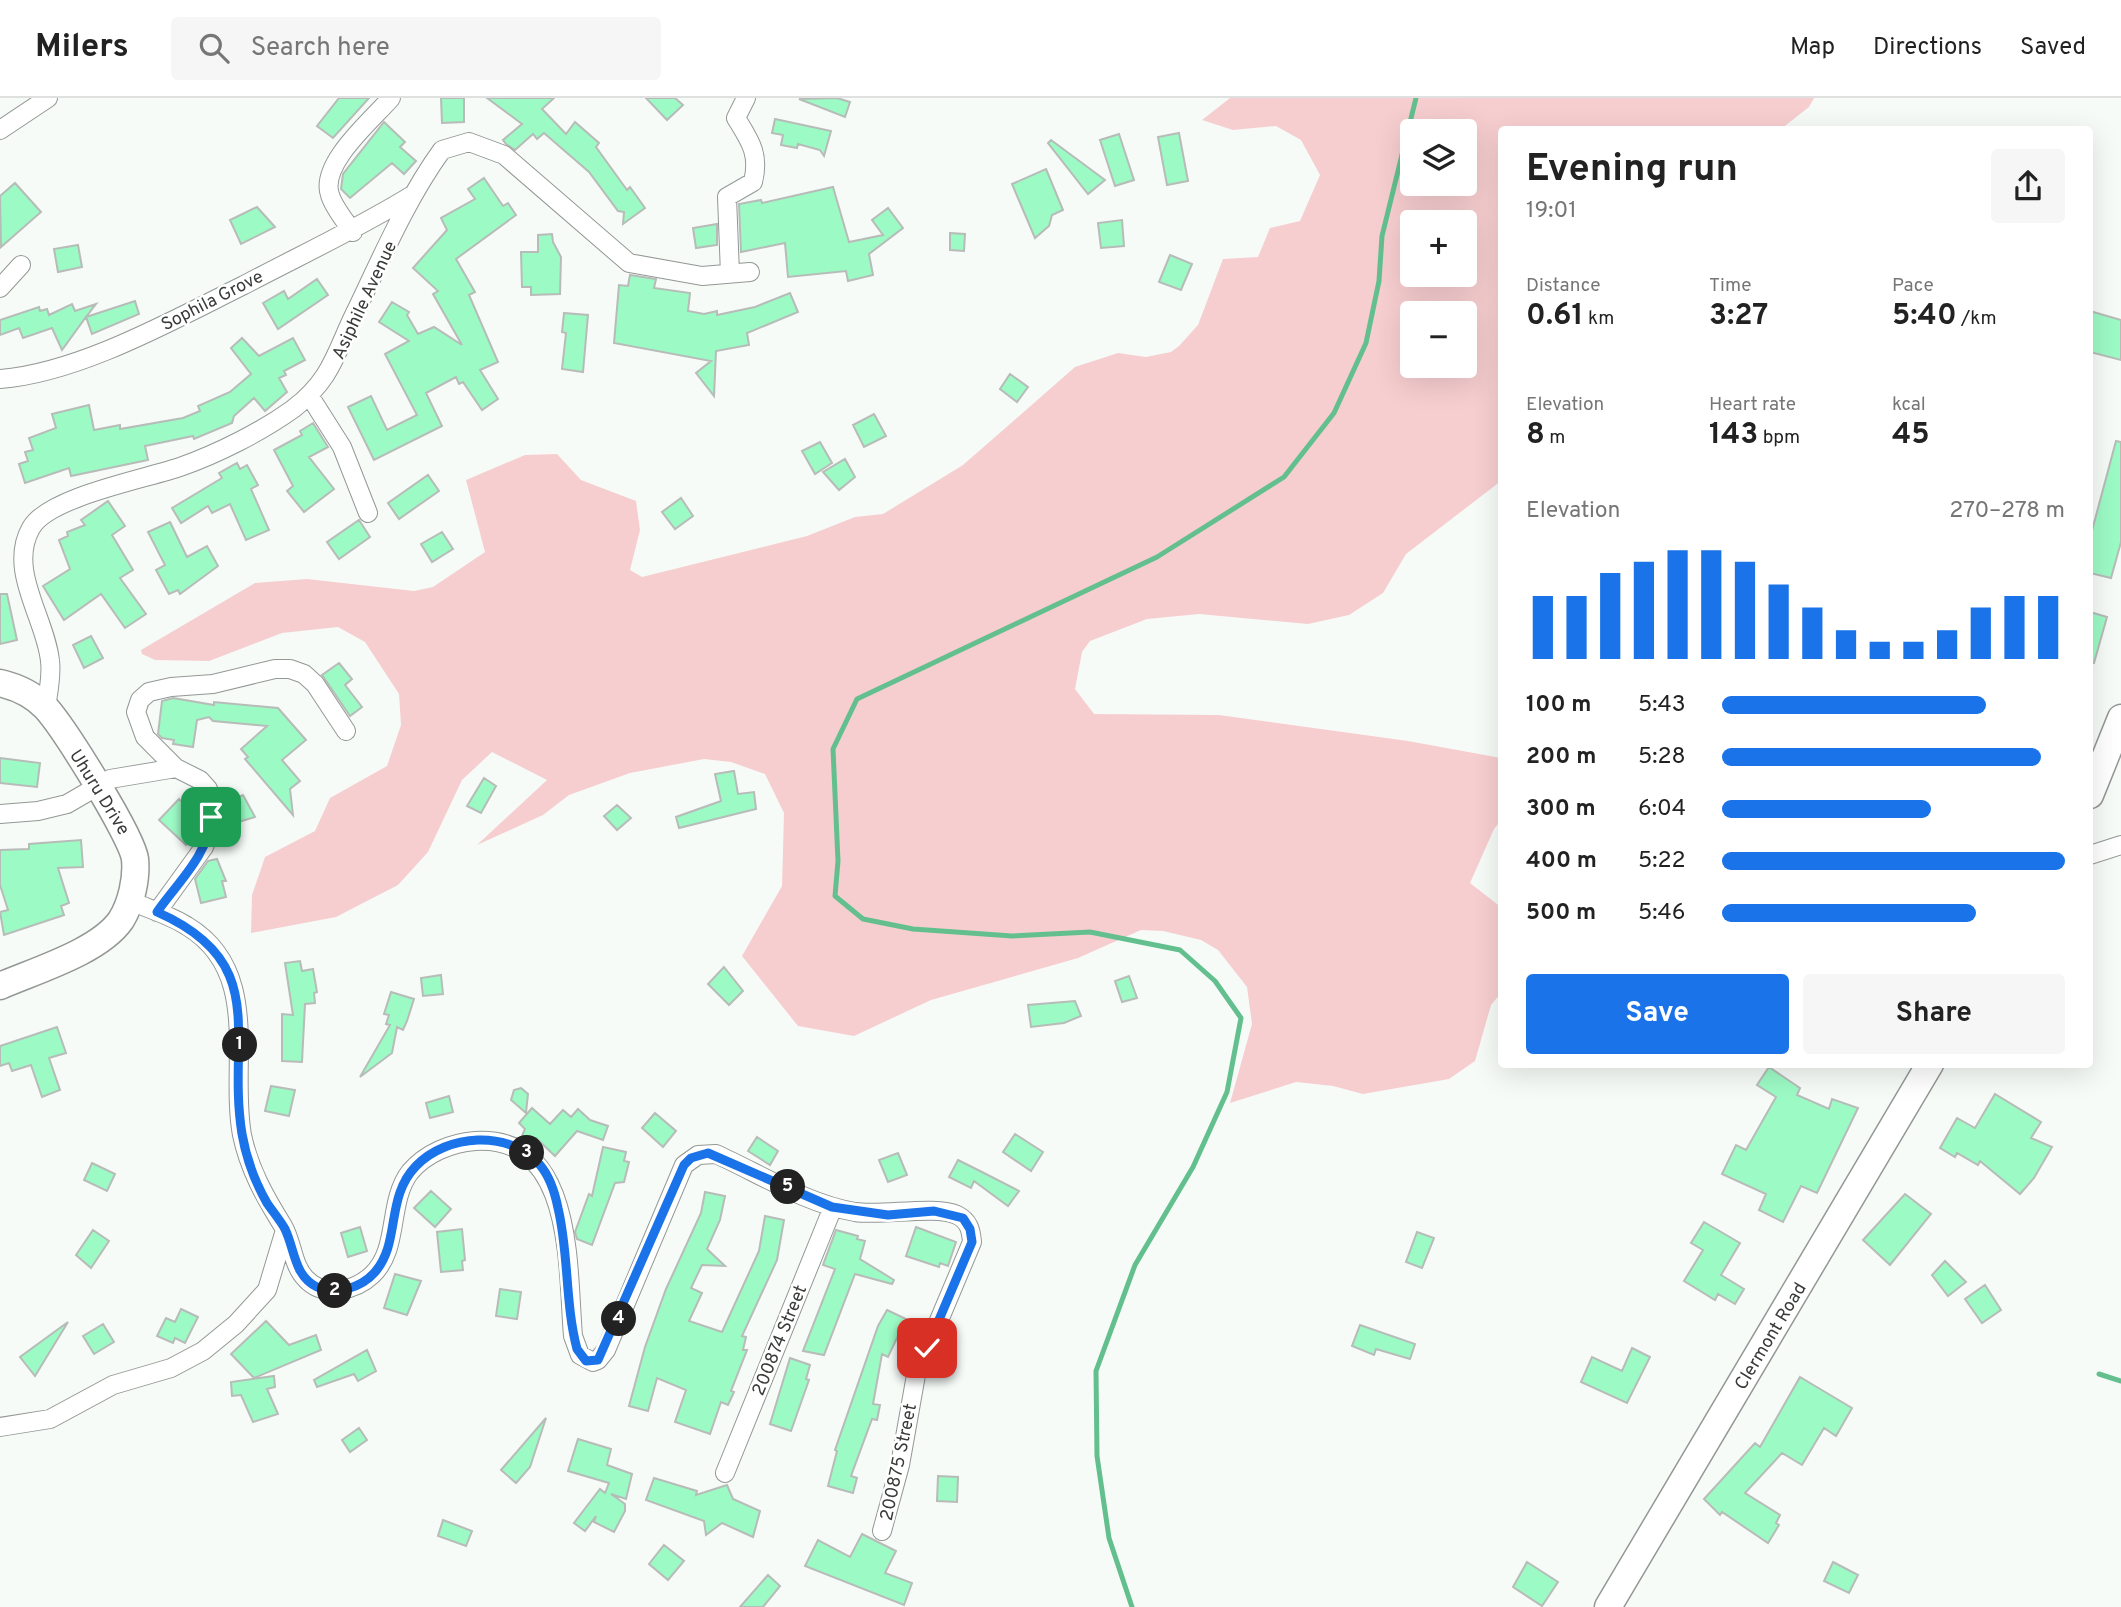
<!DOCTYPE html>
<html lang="en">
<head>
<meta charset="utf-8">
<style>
	body { margin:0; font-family:Overpass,sans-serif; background:#f6f6f6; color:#222; height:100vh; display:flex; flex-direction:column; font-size:26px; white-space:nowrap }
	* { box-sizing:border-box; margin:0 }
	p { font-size:23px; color:#767676 }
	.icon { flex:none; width:38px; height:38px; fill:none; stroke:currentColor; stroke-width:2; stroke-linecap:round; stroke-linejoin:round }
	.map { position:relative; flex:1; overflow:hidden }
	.sheet { position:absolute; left:1498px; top:28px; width:595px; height:942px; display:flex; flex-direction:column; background:#fff; border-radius:7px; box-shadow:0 7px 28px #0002 }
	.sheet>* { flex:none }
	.controls { position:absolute; left:1400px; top:21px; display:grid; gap:14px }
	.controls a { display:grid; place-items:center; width:77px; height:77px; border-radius:7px; background:#fff; box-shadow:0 7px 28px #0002; font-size:35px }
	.pin { position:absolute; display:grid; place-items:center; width:60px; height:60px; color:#fff; margin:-30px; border-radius:14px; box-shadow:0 4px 10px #0006 }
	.km { position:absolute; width:35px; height:35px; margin:-18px; border-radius:50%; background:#222; color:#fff; font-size:19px; line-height:35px; text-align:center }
	.round { display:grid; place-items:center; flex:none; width:74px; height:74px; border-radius:7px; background:#f6f6f6 }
	.overview { display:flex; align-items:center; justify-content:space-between; height:119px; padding:0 28px }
	h1 { font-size:38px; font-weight:700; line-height:52px }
	.figures { display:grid; grid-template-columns:repeat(3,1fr); gap:10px; height:119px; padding:7px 28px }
	.figures div { display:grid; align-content:center }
	.figures b { font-size:30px; font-weight:700 }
	.figures small { font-size:19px; font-weight:400 }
	.figures p { font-size:19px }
	.chart { height:196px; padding:14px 28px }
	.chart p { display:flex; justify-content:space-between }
	.chart svg { width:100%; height:126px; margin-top:7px; stroke:#1a73e8; stroke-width:6 }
	.action { display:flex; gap:14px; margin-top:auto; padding:14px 28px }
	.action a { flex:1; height:80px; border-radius:7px; background:#1a73e8; color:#fff; font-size:28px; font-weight:700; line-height:80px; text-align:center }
	.action a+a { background:#f6f6f6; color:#222 }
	ul { padding:0 28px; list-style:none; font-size:23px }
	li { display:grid; grid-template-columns:112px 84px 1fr; align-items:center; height:52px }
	li i { height:18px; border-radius:9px; background:#1a73e8 }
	header { display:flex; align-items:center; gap:42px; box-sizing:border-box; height:98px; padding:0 35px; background:#fff; border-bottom:2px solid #e0e0e0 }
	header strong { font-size:33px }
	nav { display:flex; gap:38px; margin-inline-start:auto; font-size:24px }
	.search { width:490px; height:63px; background:#f6f6f6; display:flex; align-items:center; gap:18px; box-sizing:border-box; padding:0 24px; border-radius:7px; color:#767676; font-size:26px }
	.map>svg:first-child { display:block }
	.green { fill:#f7ced0; fill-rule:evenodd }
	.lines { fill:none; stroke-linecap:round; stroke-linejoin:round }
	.stream { stroke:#63c08e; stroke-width:5 }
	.building { fill:#9cfac5; stroke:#b7bcb8; stroke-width:2 }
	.street-casing { stroke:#939895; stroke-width:20 }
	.secondary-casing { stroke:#939895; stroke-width:29 }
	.street { stroke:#fff; stroke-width:18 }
	.secondary { stroke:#fff; stroke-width:26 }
	.route-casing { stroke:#fff; stroke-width:14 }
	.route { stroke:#1a73e8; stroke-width:9 }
	.labels { text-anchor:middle; stroke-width:5; stroke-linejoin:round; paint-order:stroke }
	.street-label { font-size:18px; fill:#393b39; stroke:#fff }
</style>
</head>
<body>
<header>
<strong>Milers</strong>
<div class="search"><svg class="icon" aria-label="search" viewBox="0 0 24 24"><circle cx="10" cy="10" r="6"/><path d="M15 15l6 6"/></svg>Search here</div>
<nav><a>Map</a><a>Directions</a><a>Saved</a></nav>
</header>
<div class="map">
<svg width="2121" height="1509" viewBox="0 0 2121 1509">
	<rect width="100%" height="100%" fill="#f6fbf8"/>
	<!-- green -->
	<path class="green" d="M1230 0H1814L1809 9 1781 31 1502 32 1501 383 1406 456 1383 495 1349 517 1308 526 1199 516 1147 521 1090 543 1082 554 1075 591 1094 616 1219 617 1408 643 1501 660V722L1494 731 1470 785 1502 810 1501 895 1491 907 1475 963 1449 981 1363 996 1333 988 1296 984 1230 1005 1252 926 1247 889 1218 852 1201 842 1163 833 1141 832 1078 860 931 902 854 938 798 928 742 858 782 788 784 715 765 676 731 664 704 661 630 675 569 697 543 717 477 747 547 682 492 654 462 682 428 754 398 787 336 819 251 835 252 797 265 759 315 733 330 700 387 668 401 627 399 596 365 544 338 529 282 535 209 563 155 562 142 556 141 552 255 485 307 481 414 493 433 489 485 454 466 382 525 357 557 356 581 382 636 403 640 432 630 472 642 479 807 438 855 419 883 416 963 367 1075 269 1118 255 1146 259 1171 254 1179 248 1198 227 1223 161 1258 159 1270 130 1300 123 1320 77 1301 42 1276 28 1233 32 1202 22ZM1412 33H1465V86H1412ZM1412 124H1465V177H1412ZM1412 215H1465V268H1412Z"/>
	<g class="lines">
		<!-- stream -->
		<path class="stream" d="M2099 1276 2121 1283
			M1132 1509 1109 1440 1097 1358 1096 1273 1135 1167 1193 1069 1227 994 1241 920 1215 883 1180 852 1090 834 1012 838 913 831 863 821 835 798 838 763 833 651 857 601 1157 459 1284 379 1334 315 1366 245 1379 183 1382 138 1416 0"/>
	</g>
	<!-- building -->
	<path class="building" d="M339 0H369L333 40 317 28Z
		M441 0H464V24L442 25Z
		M487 0H554L542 11 566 36 575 24 599 45 596 49 627 92 630 89 645 110 623 126 624 114 618 113 589 74 544 35 537 41 533 36 515 52 506 46 503 42 522 26Z
		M646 0H675L683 7 667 22Z
		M837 0 850 4 845 19 799 1Z
		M775 21 831 33 824 58 820 52 798 46 797 50 781 47 783 37 772 35Z
		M384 24 405 44 400 49 416 63 404 76 392 65 350 100 341 91 343 76Z
		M1179 35 1188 83 1167 87 1158 39Z
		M1119 36 1134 82 1115 88 1100 42Z
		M1051 42 1105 82 1088 96 1048 45Z
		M1046 71 1063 112 1052 117 1049 128 1035 140 1012 86Z
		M484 80 503 108 508 105 516 117 456 161 475 194 469 197 498 264 480 272 498 301 482 312 463 284 459 286 456 279 426 295 442 328 374 362 348 309 371 298 387 332 417 317 385 256 409 243 379 224 392 204 409 214 407 217 418 236 434 229 462 247 433 196 438 193 413 170 447 132 441 120 475 101 468 91Z
		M15 85 41 114 1 149 0 98Z
		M833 89 849 144 883 137 872 122 888 110 903 130 869 156 873 177 848 183 846 173 788 179 785 145 741 154 739 106 761 102 762 105Z
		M257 109 275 129 241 146 230 122Z
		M1122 122 1124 148 1101 150 1098 125Z
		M717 126V147L696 150 693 130Z
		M950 135 965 136 964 153 950 152Z
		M552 136 553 144 561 159 560 196 531 197V189H522L521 154H538V137Z
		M78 147 82 169 58 174 54 151Z
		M1170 157 1192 166 1181 192 1159 184Z
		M630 177 656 181 654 190 690 195 688 213 704 216 717 213V217L755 209 790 195 798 214 747 235 749 247 716 253 714 298 696 275 711 263 614 245 619 187 628 188Z
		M317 181 328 197 278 231 263 205 284 193 288 201Z
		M135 203 139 216 92 236 86 219 62 252 52 230 23 240 19 230 0 237V222L39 209 40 213 47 211 49 217 72 206 75 213 96 206 86 219Z
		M2090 213 2121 222V262L2090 254Z
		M564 215 588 217 583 274 562 271 566 235 562 234Z
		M242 240 259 258 293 240 305 262 284 273 286 277 279 280 287 294 265 313 254 300 234 318 232 325 194 341 193 338 145 348 148 362 71 378 69 370 25 385 19 366 28 363 25 354 33 352 29 340 56 330 52 316 89 307 94 332 120 327V331L183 320 200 313 198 308 230 294 251 276 231 250Z
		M1010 276 1028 289 1017 304 1000 291Z
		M874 316 886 338 864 349 853 327Z
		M313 325 328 349 309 359 334 391 304 414 287 393 293 388 274 352 302 337 300 333Z
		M2116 343 2121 344V444L2111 480 2090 475V440Z
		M820 344 832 365 815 376 802 353Z
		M845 361 855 379 839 392 823 374Z
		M237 365 240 371 247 367 258 387 251 391 269 432 246 442 230 406 212 415 208 408 181 425 172 410 222 380 219 375Z
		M428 377 439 393 399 421 388 405Z
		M681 400 693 418 675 431 662 414Z
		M108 403 125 428 112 437 133 472 120 480 146 516 125 530 101 496 64 522 43 488 70 471 59 442 68 438 67 434 85 427 81 422Z
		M359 422 370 439 339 461 327 444Z
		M170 424 187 459 207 448 218 468 180 496 178 492 169 496 156 472 165 467 148 434Z
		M442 434 453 451 432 464 421 446Z
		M0 496H7L17 542 0 546Z
		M2090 514 2107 519 2094 565 2090 564Z
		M91 538 103 560 84 570 73 547Z
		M339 565 352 581 345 587 362 609 350 618 322 577Z
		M173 600 214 607V604L278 610 306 642 282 662 300 683 290 691 293 717 245 661 248 659 241 651 267 628 213 623 209 619 197 622 193 649 173 646 174 642 162 640 158 636 162 603Z
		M0 660 40 665 37 689 0 685Z
		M734 673 738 696 754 694 756 711 679 730 676 719 721 703 715 676Z
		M484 680 496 688 481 715 467 708Z
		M243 697 255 719 235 725 228 704Z
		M179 701 199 720 197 735 186 747 159 722Z
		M617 707 631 720 617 732 604 718Z
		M81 742 83 769 58 770 69 805 61 808 64 817 4 837 0 814 8 812 0 787V752L29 751V746Z
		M217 761 226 783H222L226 799 201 805 195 781 208 763Z
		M300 863 302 873 313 871 317 894 314 895 315 905 305 906 302 964 282 963V916L293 917 285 865Z
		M724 869 743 893 729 907 708 886Z
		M441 877 443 896 423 898 421 880Z
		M1129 878 1137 900 1122 904 1115 883Z
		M391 894 414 901 407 923 403 932 397 929 392 955 360 979 390 927 386 926 389 917 384 916Z
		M1075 903 1081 918 1064 925 1031 929 1028 907Z
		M57 929 66 955 49 960 60 992 42 999 31 967 12 973 9 965 0 968V948Z
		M1769 969 1800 990 1797 997 1829 1011 1832 1001 1858 1010 1817 1095 1801 1088 1783 1124 1759 1112 1766 1096 1722 1076 1736 1047 1746 1052 1776 999 1757 987Z
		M271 988 295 992 289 1018 265 1013Z
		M521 990 528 996 526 1015 511 1002 514 992Z
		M1995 996 2041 1024 2031 1040 2052 1049 2034 1080 2020 1096 1980 1063 1978 1067 1957 1055 1955 1059 1940 1050 1957 1020 1975 1030Z
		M449 998 453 1014 430 1020 426 1005Z
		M532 1010 550 1026 563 1012 571 1019 578 1011 590 1022 608 1028 603 1042 577 1033 555 1058 537 1041 532 1047 522 1038 525 1031 519 1025Z
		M655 1015 676 1033 663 1049 642 1030Z
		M1015 1036 1043 1054 1031 1073 1003 1054Z
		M757 1039 778 1053 770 1067 748 1053Z
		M603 1049 626 1054 624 1063 629 1064 624 1084 615 1085 592 1147 577 1141 575 1134 589 1096 592 1098Z
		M898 1055 907 1077 888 1084 879 1062Z
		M958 1062 980 1073 1019 1093 1008 1108 974 1083 971 1090 949 1079Z
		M92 1065 115 1076 107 1093 84 1082Z
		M431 1093 451 1111 435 1129 414 1110Z
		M705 1094 725 1098 720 1122 707 1151 725 1168 702 1167 691 1190 702 1195 689 1223 722 1234 759 1153 765 1118 784 1122 777 1162 742 1238 746 1239 743 1252H747L731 1293 734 1294 728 1307 721 1304 710 1336 675 1324 686 1292 657 1280 648 1313 629 1308 645 1249 666 1191 701 1115Z
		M1905 1096 1931 1116 1890 1167 1863 1142Z
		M1704 1124 1740 1145 1721 1177 1744 1191 1735 1206 1718 1196 1715 1202 1684 1183 1703 1152 1691 1145Z
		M360 1129 367 1153 348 1159 341 1135Z
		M916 1129 956 1144 948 1168 940 1165 939 1169 906 1158Z
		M462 1131 465 1162 462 1163 463 1172 441 1174 437 1134Z
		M93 1132 109 1143 91 1170 76 1157Z
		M836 1132 858 1138 857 1141 865 1143 860 1161 894 1182 892 1186 855 1176 824 1257 803 1253 835 1171 823 1167Z
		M1417 1134 1434 1140 1422 1170 1406 1164Z
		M1945 1163 1966 1184 1948 1198 1932 1177Z
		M395 1176 421 1183 407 1217 384 1210Z
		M1985 1187 2001 1212 1982 1225 1965 1201Z
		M500 1191 521 1194 517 1221 496 1218Z
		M181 1211 198 1219 185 1245 175 1240 173 1245 157 1238 166 1220 175 1224Z
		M887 1212 906 1221 888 1259 882 1256 873 1306 880 1307 877 1322 872 1321 851 1378 857 1380 853 1395 828 1388 837 1353 835 1352 878 1228Z
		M266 1223 289 1247 316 1237 321 1252 254 1280 231 1256Z
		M68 1224 35 1278 20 1259Z
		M103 1226 114 1244 94 1256 83 1238Z
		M1360 1227 1415 1246 1410 1261 1376 1251 1374 1257 1352 1248Z
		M1632 1250 1650 1259 1627 1305 1581 1284 1592 1259 1622 1273Z
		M367 1252 376 1273 358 1283 354 1276 317 1289 314 1282Z
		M790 1260 810 1267 806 1281 809 1282 791 1333 770 1326Z
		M274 1278 275 1289 267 1291 278 1316 253 1324 241 1297 232 1298 231 1284Z
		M1800 1279 1852 1310 1836 1338 1824 1330 1802 1367 1782 1355 1745 1395 1780 1417 1776 1425 1779 1427 1768 1445 1722 1414 1720 1417 1704 1401 1755 1345 1760 1349Z
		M546 1320 530 1369 516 1385 501 1372Z
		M359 1330 367 1342 350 1354 342 1342Z
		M578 1341 611 1351 607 1367 632 1376 626 1401 611 1396 625 1406V1413L614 1434 594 1424 596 1418 585 1433 574 1425 600 1391 605 1395 609 1385 568 1373Z
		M938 1378 958 1379 957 1404 937 1403Z
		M654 1380 697 1393 696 1397 727 1387 733 1401 760 1413 753 1439 722 1425 706 1437 704 1423 646 1402Z
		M443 1422 472 1433 466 1448 438 1438Z
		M862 1436 896 1453 885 1475 912 1485 904 1507 805 1468 818 1442 850 1459Z
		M664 1447 684 1463 668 1482 649 1466Z
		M1527 1464 1558 1484 1542 1508 1513 1489Z
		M1833 1464 1858 1477 1849 1495 1824 1483Z
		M768 1477 780 1488 763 1509H740Z"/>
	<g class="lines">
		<!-- street casing -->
		<g class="street-casing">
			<path id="street" d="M0 32 48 0
				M353 134C345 123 334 110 330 97 319 66 372 22 391 0
				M730 176 727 99 753 84C760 56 750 43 736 20L746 0
				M0 190 21 167
				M0 281C79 275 173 222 244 187 301 157 359 130 414 96
				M309 297 342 349 368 415
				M46 610C48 595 52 578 50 563 46 521 7 472 31 430 48 399 145 381 180 369 217 356 261 334 293 311 332 281 335 256 355 215 381 161 407 100 442 52L469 44 504 57 629 165 702 178 750 174
				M0 716 38 713 67 706 110 681 176 670
				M2090 757 2121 747
				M129 802C148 811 170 817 187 828 263 874 229 966 242 1037 249 1071 265 1099 283 1128 293 1145 292 1167 306 1181 324 1200 355 1193 372 1177 400 1151 387 1104 410 1074 426 1055 451 1045 475 1043 575 1037 567 1169 573 1238L580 1257 593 1264 598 1262 606 1252 684 1067 698 1057 716 1056C760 1076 807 1106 855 1114 883 1118 936 1107 957 1117 969 1123 971 1132 972 1144L916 1277 900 1367 882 1433
				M157 814 204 749 210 734 212 702 208 691 200 682 176 670 145 639 136 614 140 602 149 594 171 589 213 586 275 571H290L304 576 315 586 346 633
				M0 1329 50 1321 113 1287 171 1270 203 1253 236 1226 267 1192 285 1132
				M725 1375 833 1109"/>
		</g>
		<!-- secondary casing -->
		<g class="secondary-casing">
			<path id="secondary" d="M0 585C17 589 34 597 46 610 64 630 132 738 135 761 137 781 131 806 121 822 99 854 34 873 0 888
				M2090 697 2121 620
				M1608 1509 1930 966"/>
		</g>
		<!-- street -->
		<use href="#street" class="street"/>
		<!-- secondary -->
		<use href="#secondary" class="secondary"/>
	</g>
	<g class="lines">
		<!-- route casing -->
		<g class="route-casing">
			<path id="route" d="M211 719C209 757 177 785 157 814 273 865 226 938 242 1036 246 1059 255 1084 267 1105 273 1114 280 1122 285 1131 295 1152 294 1178 317 1189 336 1198 362 1189 375 1174 401 1144 385 1100 416 1068 447 1036 509 1031 540 1067 550 1079 555 1095 558 1110 569 1156 565 1206 577 1251L586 1263 598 1262 684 1067 691 1060 708 1055 832 1109 888 1117 934 1113 963 1120 970 1131 972 1144 927 1250"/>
		</g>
		<!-- route -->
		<use href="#route" class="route"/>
	</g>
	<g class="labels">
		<!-- street labels -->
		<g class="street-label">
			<text transform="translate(212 202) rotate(-27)" y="6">Sophila Grove</text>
			<text transform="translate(364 202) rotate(-65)" y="6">Asiphile Avenue</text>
			<text transform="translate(100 694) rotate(58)" y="6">Uhuru Drive</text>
			<text transform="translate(1770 1238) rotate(-59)" y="6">Clermont Road</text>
			<text transform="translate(779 1242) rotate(-68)" y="6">200874 Street</text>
			<text transform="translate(898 1364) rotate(-78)" y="6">200875 Street</text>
		</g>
	</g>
</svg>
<div class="controls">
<a><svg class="icon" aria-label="layers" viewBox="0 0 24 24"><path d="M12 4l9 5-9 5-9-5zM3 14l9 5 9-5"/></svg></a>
<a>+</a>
<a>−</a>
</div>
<div class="pin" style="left:211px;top:719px;background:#1e9e55"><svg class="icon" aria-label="arrive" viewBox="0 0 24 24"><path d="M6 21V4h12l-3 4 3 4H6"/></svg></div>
<div class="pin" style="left:927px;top:1250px;background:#d93025"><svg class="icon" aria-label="check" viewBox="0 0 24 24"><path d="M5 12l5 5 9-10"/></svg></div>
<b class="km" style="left:240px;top:947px">1</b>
<b class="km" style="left:335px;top:1193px">2</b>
<b class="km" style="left:527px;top:1055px">3</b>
<b class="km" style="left:619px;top:1221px">4</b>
<b class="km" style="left:788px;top:1089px">5</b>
<section class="sheet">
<div class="overview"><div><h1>Evening run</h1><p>19:01</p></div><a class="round"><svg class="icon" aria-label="share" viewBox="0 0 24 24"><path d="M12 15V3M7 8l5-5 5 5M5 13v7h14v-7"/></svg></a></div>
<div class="figures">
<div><p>Distance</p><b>0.61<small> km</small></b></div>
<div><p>Time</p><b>3:27</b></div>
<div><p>Pace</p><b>5:40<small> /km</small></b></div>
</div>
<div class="figures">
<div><p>Elevation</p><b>8<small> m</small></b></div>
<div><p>Heart rate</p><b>143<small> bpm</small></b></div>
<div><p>kcal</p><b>45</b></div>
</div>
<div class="chart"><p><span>Elevation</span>270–278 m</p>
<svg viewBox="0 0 160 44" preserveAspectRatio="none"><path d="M5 44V22M15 44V22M25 44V14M35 44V10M45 44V6M55 44V6M65 44V10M75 44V18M85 44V26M95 44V34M105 44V38M115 44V38M125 44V34M135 44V26M145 44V22M155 44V22"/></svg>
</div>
<ul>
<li><b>100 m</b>5:43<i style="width:77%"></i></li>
<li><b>200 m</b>5:28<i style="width:93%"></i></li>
<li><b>300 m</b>6:04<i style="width:61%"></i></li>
<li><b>400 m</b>5:22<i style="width:100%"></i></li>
<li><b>500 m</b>5:46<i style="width:74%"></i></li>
</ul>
<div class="action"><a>Save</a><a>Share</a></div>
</section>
</div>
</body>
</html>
